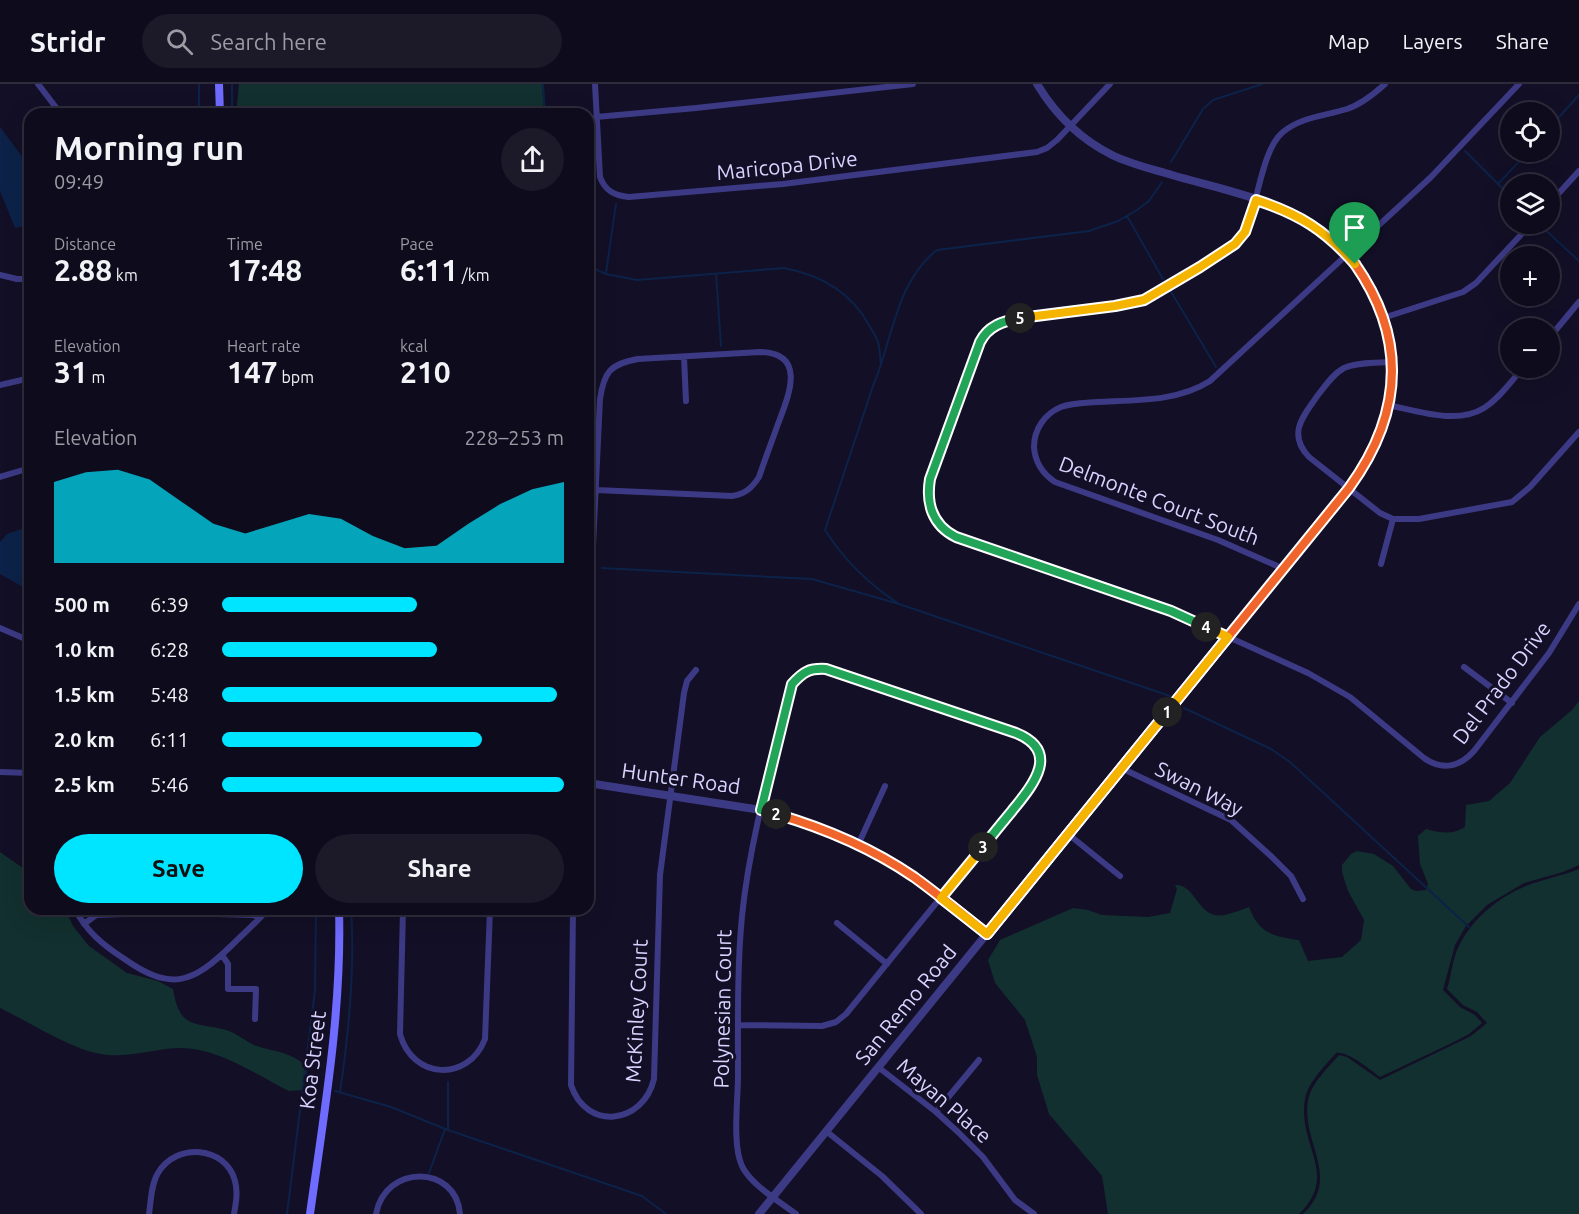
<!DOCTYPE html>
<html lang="en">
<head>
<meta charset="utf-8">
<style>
	body { margin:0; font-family:Ubuntu,sans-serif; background:#1c1929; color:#f1f3f6; height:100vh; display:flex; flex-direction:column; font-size:22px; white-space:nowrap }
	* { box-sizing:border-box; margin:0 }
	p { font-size:20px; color:#9b9ba3 }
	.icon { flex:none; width:33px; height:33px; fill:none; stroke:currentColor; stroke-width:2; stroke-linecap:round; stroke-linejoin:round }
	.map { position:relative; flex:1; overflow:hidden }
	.drawer { position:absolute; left:24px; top:24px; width:570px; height:807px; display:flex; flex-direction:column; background:#0e0b1c; border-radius:18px; box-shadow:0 6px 24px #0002,0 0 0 2px #2e2b3b }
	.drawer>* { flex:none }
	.tools { position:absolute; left:1500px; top:18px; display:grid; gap:12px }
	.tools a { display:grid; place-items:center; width:60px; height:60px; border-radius:50%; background:#0e0b1c; box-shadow:0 6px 24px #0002,0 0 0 2px #2e2b3b; font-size:30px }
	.pin { position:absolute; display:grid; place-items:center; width:51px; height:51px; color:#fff; margin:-62px -26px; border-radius:50% 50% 50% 0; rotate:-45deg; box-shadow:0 0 6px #0007 }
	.pin .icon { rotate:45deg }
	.km { position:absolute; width:30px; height:30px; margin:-15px; border-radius:50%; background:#222; color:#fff; font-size:16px; line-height:30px; text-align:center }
	.round { display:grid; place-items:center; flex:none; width:63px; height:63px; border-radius:32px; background:#1c1929 }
	.head { display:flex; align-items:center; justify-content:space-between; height:102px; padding:0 30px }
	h1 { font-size:33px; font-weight:700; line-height:45px }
	.metrics { display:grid; grid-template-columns:repeat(3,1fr); gap:9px; height:102px; padding:6px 30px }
	.metrics div { display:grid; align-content:center }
	.metrics b { font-size:30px; font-weight:700 }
	.metrics small { font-size:16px; font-weight:400 }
	.metrics p { font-size:16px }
	.chart { height:168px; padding:12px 30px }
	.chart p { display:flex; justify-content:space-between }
	.chart svg { width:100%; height:108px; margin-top:6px; fill:#00e5ff; opacity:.7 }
	.action { display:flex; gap:12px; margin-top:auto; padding:12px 30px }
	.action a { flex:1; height:69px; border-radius:36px; background:#00e5ff; color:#111; font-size:24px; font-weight:700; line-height:69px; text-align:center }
	.action a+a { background:#1c1929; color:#f1f3f6 }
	ul { padding:0 30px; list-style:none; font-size:20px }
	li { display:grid; grid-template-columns:96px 72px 1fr; align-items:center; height:45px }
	li i { height:15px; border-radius:8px; background:#00e5ff }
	header { display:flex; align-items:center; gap:36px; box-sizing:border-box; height:84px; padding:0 30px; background:#0e0b1c; border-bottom:2px solid #2e2b3b }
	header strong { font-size:28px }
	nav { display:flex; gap:33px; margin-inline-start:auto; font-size:21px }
	.search { width:420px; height:54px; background:#1c1929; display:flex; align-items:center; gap:15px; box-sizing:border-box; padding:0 21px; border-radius:33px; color:#9b9ba3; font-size:22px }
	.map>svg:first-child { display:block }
	.green { fill:#12302f }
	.water { fill:#0c2248 }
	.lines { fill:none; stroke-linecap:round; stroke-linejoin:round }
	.stream { stroke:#0c2248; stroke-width:2 }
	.minor { stroke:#3d3a85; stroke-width:6 }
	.tertiary { stroke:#3d3a85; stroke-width:8 }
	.secondary { stroke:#6f6bff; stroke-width:8 }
	.split-1-casing { stroke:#fff; stroke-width:12 }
	.split-2-casing { stroke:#fff; stroke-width:12 }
	.split-3-casing { stroke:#fff; stroke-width:12 }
	.split-4-casing { stroke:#fff; stroke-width:12 }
	.split-5-casing { stroke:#fff; stroke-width:12 }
	.split-6-casing { stroke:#fff; stroke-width:12 }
	.split-1 { stroke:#f0652b; stroke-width:8 }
	.split-2 { stroke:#f0652b; stroke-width:8 }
	.split-3 { stroke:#22a559; stroke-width:8 }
	.split-4 { stroke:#f5b400; stroke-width:8 }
	.split-5 { stroke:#22a559; stroke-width:8 }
	.split-6 { stroke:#f5b400; stroke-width:8 }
	.labels { text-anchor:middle; stroke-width:6; stroke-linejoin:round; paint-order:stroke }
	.street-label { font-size:21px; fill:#d9d4ff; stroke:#130f26 }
</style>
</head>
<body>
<header>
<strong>Stridr</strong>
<div class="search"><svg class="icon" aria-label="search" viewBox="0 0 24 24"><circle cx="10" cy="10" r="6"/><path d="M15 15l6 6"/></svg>Search here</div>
<nav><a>Map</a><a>Layers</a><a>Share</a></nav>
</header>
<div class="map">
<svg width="1579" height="1130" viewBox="0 0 1579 1130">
	<rect width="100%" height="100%" fill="#130f26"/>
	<!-- green -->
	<path class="green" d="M239 0H542L544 30H236Z
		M1579 617V781L1563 788 1524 799 1487 821 1466 842 1455 861 1443 906 1460 923 1475 931 1482 939 1469 950 1452 959 1380 993C1369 985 1348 967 1336 969 1325 982 1308 998 1305 1015 1297 1061 1340 1090 1299 1130H1108L1102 1092 1049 1030 1037 991V973L1025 936 995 899 988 876 1000 856 1073 824 1088 826 1102 831 1148 833 1170 829 1177 805 1175 801C1197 800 1197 836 1225 831 1233 829 1241 826 1249 823 1259 850 1273 852 1299 856L1308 877 1342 873 1361 856 1364 836 1348 807 1342 788V781L1351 770 1357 767 1374 770 1393 782 1411 805 1416 807 1426 806 1428 800 1420 780 1418 752 1426 745C1440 749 1453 751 1465 743L1466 721 1489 717 1510 699 1540 653 1572 626Z
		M0 768 30 789V825H65L73 842 89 862 127 889 158 897 173 905C180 948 197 937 229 947 238 950 245 957 254 961 269 967 294 968 305 982 308 987 307 994 307 1000L302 1006 289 1007C255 990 217 963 178 964 150 965 124 976 96 969 68 963 27 937 0 924Z
		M1579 785V1130H1303C1342 1093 1301 1059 1308 1017 1311 999 1328 984 1339 971L1347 973 1380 996 1471 952 1487 939 1477 928 1463 921 1447 905C1452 890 1452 874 1460 860 1473 834 1499 813 1526 802 1543 795 1562 792 1579 785Z"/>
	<!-- water -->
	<path class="water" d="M0 43 30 83V141L15 144 0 107Z
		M30 442V507L0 490V458L7 450Z"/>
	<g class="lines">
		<!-- stream -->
		<path class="stream" d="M199 0V30
			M543 0 545 30
			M232 30V0
			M1550 43 1579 11
			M1465 67 1510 112
			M1171 78 1203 25 1213 16 1262 0
			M1498 100 1528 68
			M1127 132 1163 195
			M1539 140 1579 177
			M588 182 606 190 637 196 784 184C821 191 851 208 869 241 872 247 876 252 878 258 880 265 880 273 881 281
			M606 189 616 120
			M716 190 721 262
			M1170 206 1216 283
			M602 484 812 495 899 520 1170 612
			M899 520C870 501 844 476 825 446L873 302C892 258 896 197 937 166L1089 147 1118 137 1137 126 1149 117 1162 98
			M1184 624 1271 665 1290 678 1469 843
			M335 1007 391 1023 448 1046 642 1112 666 1130
			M340 1008C349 948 355 885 351 825
			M448 1046V998
			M429 1089 445 1045
			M287 1130 315 906 316 825"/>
		<!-- minor -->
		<path class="minor" d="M38 0 61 30
			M595 0 600 93C605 107 615 112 629 113L783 100 1037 68 1047 64 1057 56 1110 0
			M1385 0C1374 10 1362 20 1347 25 1325 32 1301 33 1283 48 1262 65 1258 119 1246 145 1235 168 1162 209 1137 218L1009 236C992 241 983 250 976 266L930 395C926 419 932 441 956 453L1171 527 1308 589 1350 613 1424 674C1442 687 1460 683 1474 667L1549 569 1579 520
			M596 33 696 24 913 0
			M1550 119 1579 87
			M0 191 17 195H30
			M1383 234 1463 208 1476 199 1531 140
			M1550 253 1579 218
			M684 273 686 317
			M1391 278C1376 279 1358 278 1344 284 1333 290 1326 301 1318 311 1303 332 1287 350 1309 373L1380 429 1393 435H1419L1512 418 1530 403 1579 348
			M0 301 30 294
			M1388 321C1418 327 1457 341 1484 324 1500 314 1511 297 1523 284
			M0 393 30 384
			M1381 480 1393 435
			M1284 485 1218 456 1055 398C1043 390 1035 378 1034 363 1034 346 1044 330 1061 323 1072 319 1085 319 1097 318 1135 316 1177 318 1210 297L1431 93 1519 0
			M0 544 30 557
			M588 566 600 315C604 288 610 280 638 275L760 268C808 269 788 313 778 340 772 357 765 375 759 393 752 404 745 410 732 412L596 406
			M1464 583 1512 619
			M1121 684 1231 736 1272 773 1291 792 1303 815
			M0 688 30 689
			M1068 750 1120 792
			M858 761 885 702
			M75 825C86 847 103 861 123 874 171 908 192 900 232 861 244 849 257 838 268 825
			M216 825V830L254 831 259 835
			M403 825 400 950C412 995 468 999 485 955L490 825
			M573 825 571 1001C586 1047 643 1041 654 995L660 791 684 609 687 597 696 586
			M837 839 887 880
			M84 840 96 831 124 830V825
			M222 871 228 880V905H256L255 935
			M739 941 822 942 836 938 846 930 1036 696C1045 675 1037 657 1016 649L826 585C809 584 803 588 792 600 773 676 750 754 742 832 737 884 738 939 738 992 738 1016 732 1061 742 1082 750 1100 780 1118 796 1130
			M878 983 936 1028 958 1048 983 1073 1015 1116 1034 1130
			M936 1028 979 976
			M826 1047 882 1092 921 1130
			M149 1130C151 1117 151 1100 158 1089 176 1058 226 1062 235 1097 238 1108 236 1119 234 1130
			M376 1130C385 1080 456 1080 460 1130"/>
		<!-- tertiary -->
		<path class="tertiary" d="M588 699 761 726 819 744 858 761 913 792 987 850
			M759 1130 1349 404C1380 361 1398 314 1389 260 1380 206 1346 157 1297 132 1259 112 1213 103 1172 91 1152 85 1130 80 1112 71 1080 55 1055 30 1037 0"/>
		<!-- secondary -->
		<path class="secondary" d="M219 0 220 30
			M310 1130C324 1029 342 928 339 825"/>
	</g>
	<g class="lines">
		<!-- split-1 casing -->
		<g class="split-1-casing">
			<path id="split-1" d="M1167 628 1349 404C1402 331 1408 256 1355 180"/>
		</g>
		<!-- split-2 casing -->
		<g class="split-2-casing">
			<path id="split-2" d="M776 730C824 744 873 765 914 793 939 811 963 831 987 850L1167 628"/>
		</g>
		<!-- split-3 casing -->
		<g class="split-3-casing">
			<path id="split-3" d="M776 730 761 726 792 600C803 588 809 584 826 585L1016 649C1062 668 1032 702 1012 727 1002 739 992 751 983 763"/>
		</g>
		<!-- split-4 casing -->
		<g class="split-4-casing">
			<path id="split-4" d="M983 763 941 814 987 850 1228 553 1206 543"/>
		</g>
		<!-- split-5 casing -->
		<g class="split-5-casing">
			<path id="split-5" d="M1020 234C1003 237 988 242 980 258L930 395C926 419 932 441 956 453L1171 527 1206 543"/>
		</g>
		<!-- split-6 casing -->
		<g class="split-6-casing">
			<path id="split-6" d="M1020 234 1115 222 1144 216 1200 183 1235 160 1245 148 1256 116C1299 130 1325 146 1355 180"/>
		</g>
		<!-- split-1 -->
		<use href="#split-1" class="split-1"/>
		<!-- split-2 -->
		<use href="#split-2" class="split-2"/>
		<!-- split-3 -->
		<use href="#split-3" class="split-3"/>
		<!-- split-4 -->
		<use href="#split-4" class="split-4"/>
		<!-- split-5 -->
		<use href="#split-5" class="split-5"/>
		<!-- split-6 -->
		<use href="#split-6" class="split-6"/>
	</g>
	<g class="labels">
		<!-- street labels -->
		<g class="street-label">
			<text transform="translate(787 82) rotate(-6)" y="7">Maricopa Drive</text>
			<text transform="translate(1159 417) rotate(21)" y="7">Delmonte Court South</text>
			<text transform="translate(1502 599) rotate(-53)" y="7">Del Prado Drive</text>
			<text transform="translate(681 695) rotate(8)" y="7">Hunter Road</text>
			<text transform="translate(1199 705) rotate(27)" y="7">Swan Way</text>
			<text transform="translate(906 921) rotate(-51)" y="7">San Remo Road</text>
			<text transform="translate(723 925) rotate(-89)" y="7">Polynesian Court</text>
			<text transform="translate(637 927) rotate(-87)" y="7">McKinley Court</text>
			<text transform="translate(313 976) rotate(-83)" y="7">Koa Street</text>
			<text transform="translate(944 1017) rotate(41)" y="7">Mayan Place</text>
		</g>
	</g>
</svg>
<div class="tools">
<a><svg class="icon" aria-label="locate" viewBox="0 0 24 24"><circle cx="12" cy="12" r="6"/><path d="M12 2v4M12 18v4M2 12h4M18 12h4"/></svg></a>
<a><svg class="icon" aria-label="layers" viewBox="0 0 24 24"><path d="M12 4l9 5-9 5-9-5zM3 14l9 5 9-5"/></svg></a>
<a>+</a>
<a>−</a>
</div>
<div class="pin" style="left:1355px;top:180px;background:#1e9e55"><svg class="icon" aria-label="arrive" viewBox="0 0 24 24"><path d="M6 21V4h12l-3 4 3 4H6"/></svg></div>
<b class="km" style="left:1167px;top:628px">1</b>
<b class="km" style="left:776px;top:730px">2</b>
<b class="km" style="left:983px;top:763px">3</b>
<b class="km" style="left:1206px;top:543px">4</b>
<b class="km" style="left:1020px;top:234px">5</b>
<section class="drawer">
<div class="head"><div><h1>Morning run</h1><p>09:49</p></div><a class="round"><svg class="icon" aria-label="share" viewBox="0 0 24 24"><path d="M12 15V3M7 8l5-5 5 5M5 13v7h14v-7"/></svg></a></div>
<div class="metrics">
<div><p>Distance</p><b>2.88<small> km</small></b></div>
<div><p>Time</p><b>17:48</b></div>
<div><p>Pace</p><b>6:11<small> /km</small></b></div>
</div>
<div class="metrics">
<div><p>Elevation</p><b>31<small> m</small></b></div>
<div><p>Heart rate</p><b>147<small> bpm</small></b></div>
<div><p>kcal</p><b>210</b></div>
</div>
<div class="chart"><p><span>Elevation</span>228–253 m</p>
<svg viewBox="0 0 160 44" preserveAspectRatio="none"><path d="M0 44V11L10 7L20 6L30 10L40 19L50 28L60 32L70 28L80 24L90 26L100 33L110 38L120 37L130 28L140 20L150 14L160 11V44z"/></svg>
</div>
<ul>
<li><b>500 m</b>6:39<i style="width:57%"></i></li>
<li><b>1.0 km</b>6:28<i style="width:63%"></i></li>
<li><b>1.5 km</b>5:48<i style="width:98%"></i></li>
<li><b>2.0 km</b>6:11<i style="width:76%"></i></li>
<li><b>2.5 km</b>5:46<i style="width:100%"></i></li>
</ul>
<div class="action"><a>Save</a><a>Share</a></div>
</section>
</div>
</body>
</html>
